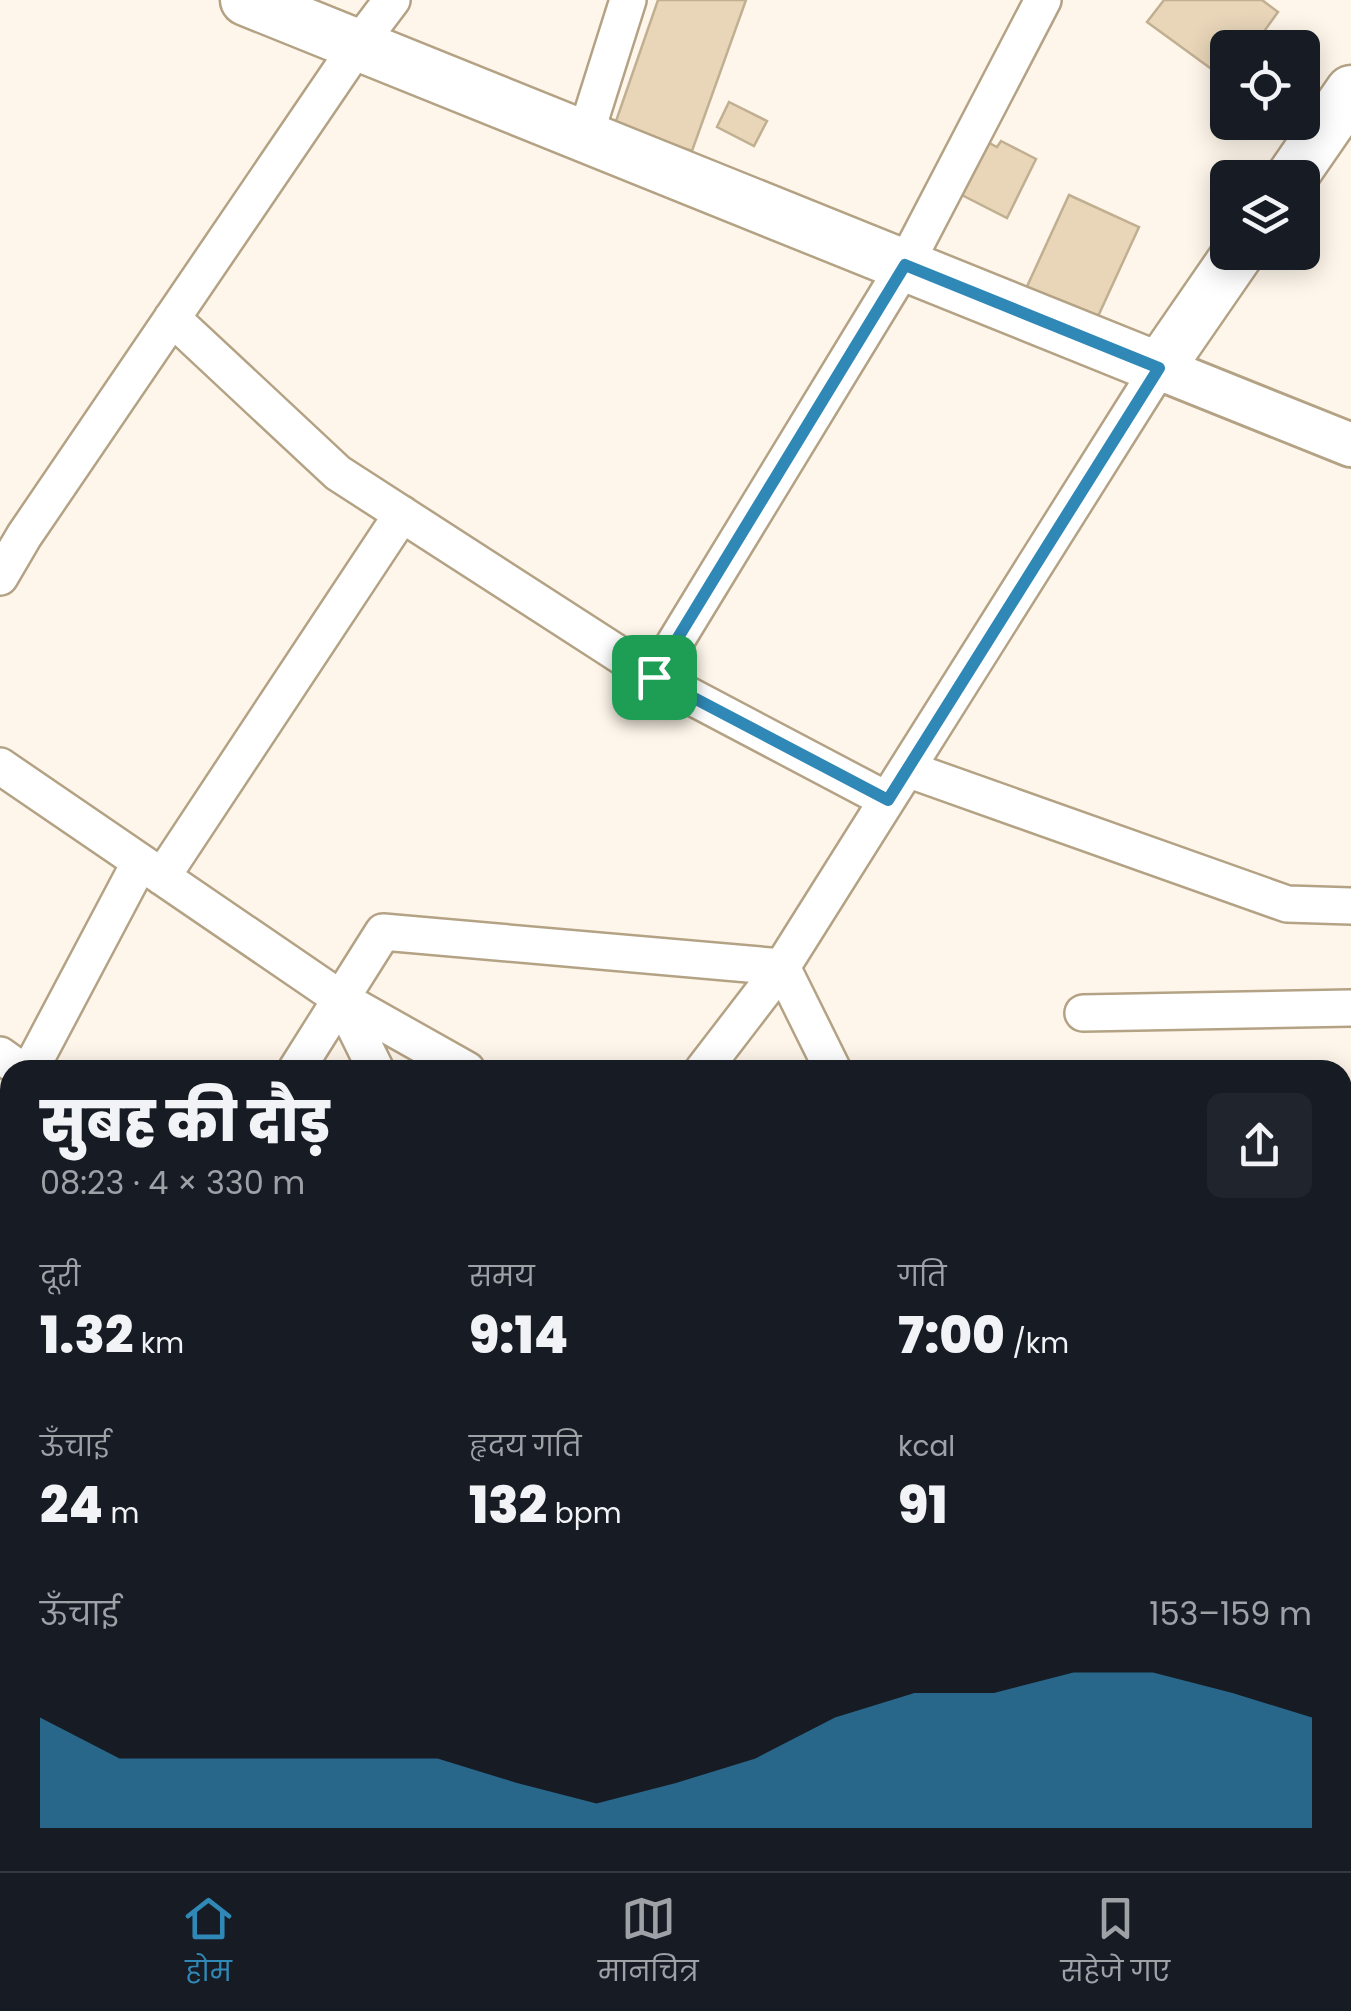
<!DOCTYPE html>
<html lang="hi">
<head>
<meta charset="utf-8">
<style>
	body { margin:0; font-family:Poppins,"Noto Sans Devanagari",sans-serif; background:#20242c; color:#f1f3f6; height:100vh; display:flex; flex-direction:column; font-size:38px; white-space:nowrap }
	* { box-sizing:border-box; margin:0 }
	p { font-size:32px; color:#9ea1a6 }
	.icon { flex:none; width:55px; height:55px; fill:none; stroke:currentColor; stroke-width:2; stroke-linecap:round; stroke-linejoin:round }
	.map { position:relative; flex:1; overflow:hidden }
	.drawer { position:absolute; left:0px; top:1060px; width:1352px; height:812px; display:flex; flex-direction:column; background:#171b24; border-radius:30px 30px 0 0; box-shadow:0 5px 25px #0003 }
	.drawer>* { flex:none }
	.controls { position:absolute; left:1210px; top:30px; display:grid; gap:20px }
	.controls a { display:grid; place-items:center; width:110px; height:110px; border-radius:15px; background:#171b24; box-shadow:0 5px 25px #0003; font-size:50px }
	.pin { position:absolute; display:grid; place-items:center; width:85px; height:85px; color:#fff; margin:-42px; border-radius:20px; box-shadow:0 5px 15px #0006 }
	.round { display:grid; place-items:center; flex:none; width:105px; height:105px; border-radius:15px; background:#20242c }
	.summary { display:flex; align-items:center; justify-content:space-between; height:170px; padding:0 40px }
	h1 { font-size:55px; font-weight:800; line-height:75px }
	.figures { display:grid; grid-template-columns:repeat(3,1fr); gap:15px; height:170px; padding:10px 40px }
	.figures div { display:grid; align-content:center }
	.figures b { font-size:50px; font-weight:800 }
	.figures small { font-size:28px; font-weight:400 }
	.figures p { font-size:28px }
	.chart { height:280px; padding:20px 40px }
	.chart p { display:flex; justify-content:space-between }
	.chart svg { width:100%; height:180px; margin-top:10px; fill:#3088b6; opacity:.7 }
	.tab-bar { display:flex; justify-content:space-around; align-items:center; height:140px; border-top:2px solid #363941; background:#171b24; font-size:28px; color:#9ea1a6 }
	.tab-bar a { display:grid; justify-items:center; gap:5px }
	.tab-bar .on { color:#3088b6 }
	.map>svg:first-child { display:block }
	.building { fill:#e9d6b9; stroke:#c1af92; stroke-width:2.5 }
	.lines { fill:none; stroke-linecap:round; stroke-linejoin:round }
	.minor-casing { stroke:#b4a285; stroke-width:40 }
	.tertiary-casing { stroke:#b4a285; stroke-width:48 }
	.secondary-casing { stroke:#b4a285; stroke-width:55 }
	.minor { stroke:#fff; stroke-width:35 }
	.tertiary { stroke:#fff; stroke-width:42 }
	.secondary { stroke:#fff; stroke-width:50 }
	.route-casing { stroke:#fff; stroke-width:20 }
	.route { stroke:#3088b6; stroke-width:12 }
</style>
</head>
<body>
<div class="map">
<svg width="1351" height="1871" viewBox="0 0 1351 1871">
	<rect width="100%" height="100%" fill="#fef6ea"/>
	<!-- building -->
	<path class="building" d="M658 0H746L692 151 615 124Z
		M1164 0H1262L1278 12 1252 48H1228V81L1147 22Z
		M729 102 767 121 754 146 717 127Z
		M980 138 997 147 1001 141 1036 159 1007 218 954 191Z
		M1069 195 1139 227 1094 325 1024 293Z"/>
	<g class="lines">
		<!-- minor casing -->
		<g class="minor-casing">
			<path id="minor" d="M585 136 628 0
				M172 318 338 473 654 677 887 800
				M0 577 24 536 358 45 392 0
				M654 677 905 265 1043 0
				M0 766 341 999 467 1070
				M907 769 1287 904 1351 906
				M162 877 402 514
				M341 999 376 1070
				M1083 1013 1351 1008
				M0 1055 21 1070
				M30 1070 140 862
				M296 1070 383 932 782 967 833 1070
				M703 1070 782 967 1159 368
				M1342 1124 1351 1103
				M0 1128 10 1109
				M0 1368 10 1384
				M1342 1580 1351 1585
				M0 1713 10 1720
				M1342 1813 1351 1795
				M234 1862 249 1871
				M617 1862 667 1871
				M1132 1862 1143 1871
				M200 1871 206 1862
				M385 1871 390 1862
				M964 1871 967 1862
				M1314 1871 1319 1862"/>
		</g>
		<!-- tertiary casing -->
		<g class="tertiary-casing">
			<path id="tertiary" d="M1159 368 1351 445"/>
		</g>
		<!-- secondary casing -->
		<g class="secondary-casing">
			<path id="secondary" d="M246 0 1159 368 1239 252
				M1291 178 1351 91"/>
		</g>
		<!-- minor -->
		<use href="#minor" class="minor"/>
		<!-- tertiary -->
		<use href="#tertiary" class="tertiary"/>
		<!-- secondary -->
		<use href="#secondary" class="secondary"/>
	</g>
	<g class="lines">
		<!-- route casing -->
		<g class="route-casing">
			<path id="route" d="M905 265 1159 368 888 800 654 677Z"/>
		</g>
		<!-- route -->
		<use href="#route" class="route"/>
	</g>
</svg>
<div class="controls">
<a><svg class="icon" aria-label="locate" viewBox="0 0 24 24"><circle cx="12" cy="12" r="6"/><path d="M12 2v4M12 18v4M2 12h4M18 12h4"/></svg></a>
<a><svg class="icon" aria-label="layers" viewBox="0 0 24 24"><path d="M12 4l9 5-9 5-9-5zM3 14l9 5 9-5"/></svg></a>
</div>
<div class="pin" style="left:654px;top:677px;background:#1e9e55"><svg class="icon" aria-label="arrive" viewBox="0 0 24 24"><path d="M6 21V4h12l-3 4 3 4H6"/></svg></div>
<section class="drawer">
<div class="summary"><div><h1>सुबह की दौड़</h1><p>08:23 · 4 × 330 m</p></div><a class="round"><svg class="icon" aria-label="share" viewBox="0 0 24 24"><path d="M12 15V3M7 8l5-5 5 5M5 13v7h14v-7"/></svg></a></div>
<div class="figures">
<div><p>दूरी</p><b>1.32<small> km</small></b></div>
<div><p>समय</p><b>9:14</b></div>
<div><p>गति</p><b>7:00<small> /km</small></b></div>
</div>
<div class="figures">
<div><p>ऊँचाई</p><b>24<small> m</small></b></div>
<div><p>हृदय गति</p><b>132<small> bpm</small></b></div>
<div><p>kcal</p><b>91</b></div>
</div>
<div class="chart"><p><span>ऊँचाई</span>153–159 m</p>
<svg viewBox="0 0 160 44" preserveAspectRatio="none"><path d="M0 44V17L10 27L20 27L30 27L40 27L50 27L60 33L70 38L80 33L90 27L100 17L110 11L120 11L130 6L140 6L150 11L160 17V44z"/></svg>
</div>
</section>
</div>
<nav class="tab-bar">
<a class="on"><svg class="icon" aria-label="home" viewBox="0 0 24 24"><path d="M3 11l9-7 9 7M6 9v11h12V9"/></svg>होम</a>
<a><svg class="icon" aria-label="map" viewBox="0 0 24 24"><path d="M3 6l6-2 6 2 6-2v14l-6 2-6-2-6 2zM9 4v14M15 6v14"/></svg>मानचित्र</a>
<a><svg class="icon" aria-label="saved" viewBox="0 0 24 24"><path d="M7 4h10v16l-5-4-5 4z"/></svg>सहेजे गए</a>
</nav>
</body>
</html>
